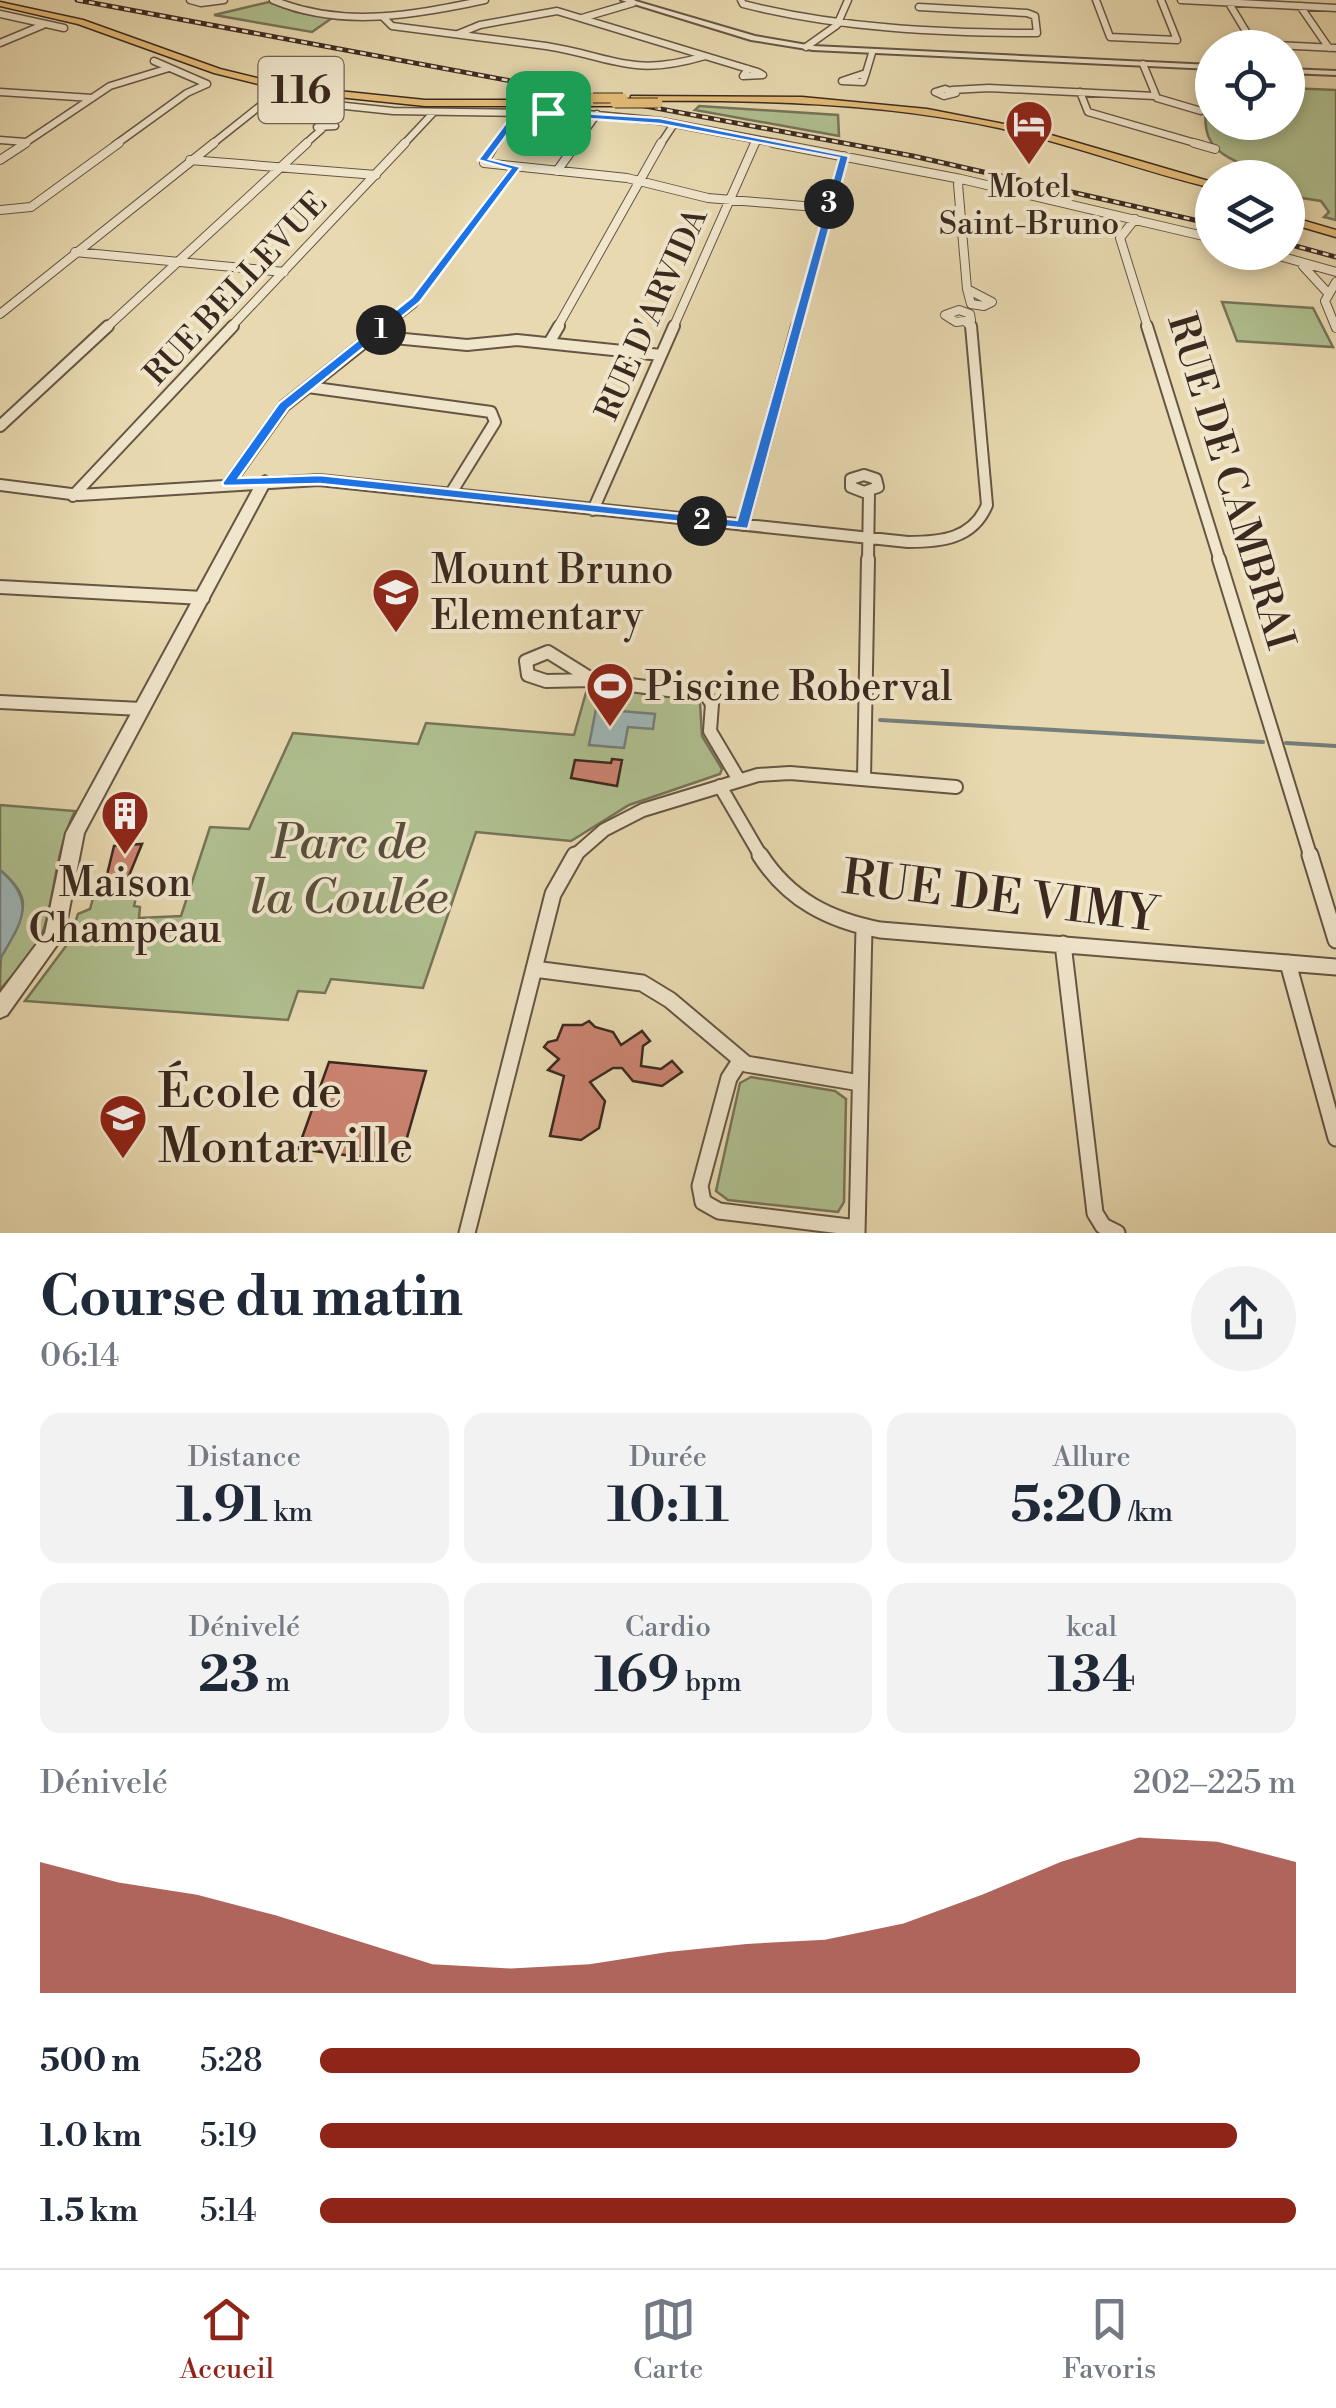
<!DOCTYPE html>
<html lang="fr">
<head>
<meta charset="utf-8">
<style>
	body { margin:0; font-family:"Libre Bodoni",serif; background:#f2f2f3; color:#1f2937; height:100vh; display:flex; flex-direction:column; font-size:38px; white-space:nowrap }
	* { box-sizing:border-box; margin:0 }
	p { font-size:32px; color:#747a83 }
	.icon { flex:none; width:55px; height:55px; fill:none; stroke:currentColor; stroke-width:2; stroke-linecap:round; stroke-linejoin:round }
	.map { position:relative; height:1233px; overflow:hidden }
	.details { display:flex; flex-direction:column; background:#fff; flex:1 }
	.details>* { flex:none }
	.controls { position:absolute; left:1195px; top:30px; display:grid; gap:20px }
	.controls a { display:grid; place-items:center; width:110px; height:110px; border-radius:50%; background:#fff; box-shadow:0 5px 15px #0003; font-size:50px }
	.pin { position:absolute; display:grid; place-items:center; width:85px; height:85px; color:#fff; margin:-42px; border-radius:20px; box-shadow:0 5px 15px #0006 }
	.km { position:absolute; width:50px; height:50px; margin:-25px; border-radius:50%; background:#222; color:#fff; font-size:28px; line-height:50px; text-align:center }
	.round { display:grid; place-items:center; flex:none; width:105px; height:105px; border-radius:52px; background:#f2f2f3 }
	.headline { display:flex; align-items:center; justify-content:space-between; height:170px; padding:0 40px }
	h1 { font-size:55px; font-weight:700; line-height:75px }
	.stats { display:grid; grid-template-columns:repeat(3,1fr); gap:15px; height:170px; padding:10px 40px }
	.stats div { display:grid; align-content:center; border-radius:20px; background:#f2f2f3; text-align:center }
	.stats b { font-size:50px; font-weight:700 }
	.stats small { font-size:28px; font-weight:400 }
	.stats p { font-size:28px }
	.chart { height:280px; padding:20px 40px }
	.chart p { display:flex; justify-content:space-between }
	.chart svg { width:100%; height:180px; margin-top:10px; fill:#8f2418; opacity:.7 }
	ul { padding:0 40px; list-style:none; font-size:32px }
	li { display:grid; grid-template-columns:160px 120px 1fr; align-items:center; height:75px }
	li i { height:25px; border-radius:12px; background:#8f2418 }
	.tabs { display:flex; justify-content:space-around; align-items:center; height:140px; border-top:2px solid #e0e1e3; background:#fff; font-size:28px; color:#747a83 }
	.tabs a { display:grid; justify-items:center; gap:5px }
	.tabs .selected { color:#8f2418 }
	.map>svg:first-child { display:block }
	.green { fill:#b0c090; stroke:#767458; stroke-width:2.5 }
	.water { fill:#9eb7b8; stroke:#767e7b; stroke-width:2.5 }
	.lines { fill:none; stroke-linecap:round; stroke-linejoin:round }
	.stream { stroke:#767e7b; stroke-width:4 }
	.building { fill:#cc8472; stroke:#3b291f; stroke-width:2.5 }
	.minor-far4-casing { stroke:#665543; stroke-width:9 }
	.minor-far3-casing { stroke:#665543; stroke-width:10 }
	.minor-far2-casing { stroke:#665543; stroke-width:14 }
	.minor-far1-casing { stroke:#665543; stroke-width:16 }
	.minor-casing { stroke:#665543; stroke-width:19 }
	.tertiary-casing { stroke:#665543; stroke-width:4 }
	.primary-casing { stroke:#3b291f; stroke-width:3 }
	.minor-far4 { stroke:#f0e6cc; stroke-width:6 }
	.minor-far3 { stroke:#f0e6cc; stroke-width:8 }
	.minor-far2 { stroke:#f0e6cc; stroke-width:10 }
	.minor-far1 { stroke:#f0e6cc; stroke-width:12 }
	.minor { stroke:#f0e6cc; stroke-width:15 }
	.tertiary { fill:#f0e6cc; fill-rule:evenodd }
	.primary { fill:#e4bc78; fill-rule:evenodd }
	.rail-casing { stroke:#3b291f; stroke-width:5 }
	.rail { stroke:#f0e6cc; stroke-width:2.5; stroke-dasharray:6; stroke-linecap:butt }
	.primary-bridge-casing { stroke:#3b291f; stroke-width:11; stroke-linecap:butt }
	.primary-bridge { stroke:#e4bc78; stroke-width:9 }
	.route { fill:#1a73e8; stroke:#fff; stroke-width:2.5; fill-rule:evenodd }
	.labels { text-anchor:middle; stroke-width:8; stroke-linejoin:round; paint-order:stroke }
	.far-poi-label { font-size:32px; fill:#3b291f; stroke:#f0e6cc }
	.far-street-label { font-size:32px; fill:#3b291f; stroke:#f0e6cc }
	.shield { fill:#f0e6cc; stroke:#716253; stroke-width:2.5 }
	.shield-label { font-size:38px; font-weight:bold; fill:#3b291f }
	.street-label { font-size:40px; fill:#3b291f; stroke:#f0e6cc }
	.poi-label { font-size:40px; fill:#3b291f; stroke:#f0e6cc; text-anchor:start }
	.near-park-label { font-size:48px; font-style:italic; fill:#584f3b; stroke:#f0e6cc }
	.near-street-label { font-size:48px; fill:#3b291f; stroke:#f0e6cc }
	.near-poi-label { font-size:48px; fill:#3b291f; stroke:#f0e6cc; text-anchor:start }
</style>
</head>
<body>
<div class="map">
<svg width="1336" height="1233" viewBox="0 0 1336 1233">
	<rect width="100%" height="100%" fill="#e8d9b0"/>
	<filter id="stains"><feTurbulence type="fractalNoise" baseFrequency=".002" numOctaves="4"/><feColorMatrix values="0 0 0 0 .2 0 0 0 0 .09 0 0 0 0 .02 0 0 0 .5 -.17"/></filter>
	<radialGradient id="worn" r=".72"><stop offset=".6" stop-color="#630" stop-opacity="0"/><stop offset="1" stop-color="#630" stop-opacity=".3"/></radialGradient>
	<!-- green -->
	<path class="green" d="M269 2 296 12 332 18 312 32 214 15Z
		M1209 85H1212V122H1288V88L1336 90V220L1324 217 1329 212 1321 201 1288 196V178C1271 177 1265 172 1250 167 1203 150 1201 133 1209 85Z
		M699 106 838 115 839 136 695 110Z
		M1222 302 1313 308 1333 347 1237 341Z
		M587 689 684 696 700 703 702 736 722 769 720 774 629 805 571 841 476 832 423 988 331 979 325 993 298 991 288 1020 25 1001 69 942 78 914 90 909 97 884 140 881 134 906 140 907 139 918 181 916 210 827 249 829 293 733 418 744 426 723 574 735Z
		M0 805 75 811C56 849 56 886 45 925 38 950 15 971 0 990 0 980 0 966 1 957 15 918 43 906 0 870Z
		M751 1077 835 1091 846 1099 844 1202 838 1212 728 1200 716 1191 740 1083Z"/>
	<!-- water -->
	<path class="water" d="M596 709 655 714 653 729 628 727 624 748 589 745Z
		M0 870C38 902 21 923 0 959Z"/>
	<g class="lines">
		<!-- stream -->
		<path class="stream" d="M880 720 1263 742
			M1286 743 1336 746"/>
	</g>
	<!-- building -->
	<path class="building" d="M612 759 622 760 617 786 571 778 575 760 611 763Z
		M142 844 128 878 106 879 114 846Z
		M589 1021 595 1027 613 1032 621 1045 642 1031 650 1041 643 1046 641 1066 661 1069 672 1061 682 1072 662 1086 633 1081 622 1068H613L590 1082 605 1101 599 1128 581 1140 550 1136 564 1076 548 1070 559 1059 544 1047 548 1042 557 1040 563 1025H582Z
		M329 1062 426 1071 400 1162 298 1149Z"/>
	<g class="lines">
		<!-- minor-far4 casing -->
		<g class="minor-far4-casing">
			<path id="minor-far4" d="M190 0 201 3 224 0
				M273 0C343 29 413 15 485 0
				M741 0 743 4C837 28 940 33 1037 33L1035 16 1027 13 919 7
				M1096 0 1110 37 1177 40 1161 0
				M1181 0 1336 8
				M1227 0 1256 48
				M1300 6 1329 48
				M0 14 64 28
				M383 17 392 26C443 33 495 39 546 46 615 57 631 78 705 56
				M582 18 633 3
				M458 34 480 25 557 11 758 72 763 75 743 76 748 69
				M0 43 43 25
				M1254 44 1336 48
				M806 47 837 25 848 0
				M154 61 207 84
				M1143 64 1157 98 1201 111
				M866 73 863 82 842 81Z
				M866 73 872 53
				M945 89 956 93 944 96 935 92Z
				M952 90 989 88 1155 96
				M0 92 92 98
				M1080 92 1088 112 1202 145
				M330 123 335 126 317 127Z
				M0 140 26 142
				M22 145 110 86 169 68
				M115 145 187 93 207 84
				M211 145 270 98 393 111 587 114 660 121 786 145
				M304 145 322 129
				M403 145 433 113
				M494 145 518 114
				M575 145 597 114
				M660 145 674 124
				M754 145 756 140"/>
		</g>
		<!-- minor-far3 casing -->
		<g class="minor-far3-casing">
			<path id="minor-far3" d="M496 143 484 163 627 178 708 198 827 208
				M773 143 961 179 1212 238
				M1194 143 1215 149
				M0 160 26 143
				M190 160 376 175
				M557 171 577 143
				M961 179 958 184 967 289
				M0 210 31 207 119 143
				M1135 219 1120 238 1148 328
				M75 252 284 272
				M1265 252 1336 272
				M1303 266 1327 292
				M1336 282 1325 301 1336 328
				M967 289 992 302 984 306 971 304Z
				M959 310 970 314 971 320 956 322 945 315Z
				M0 314 214 143
				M966 322 972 328
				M106 328 307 143
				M230 328 405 143
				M382 328 413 304 516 167
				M557 328 661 143
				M673 328 755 143
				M797 328 844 156"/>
		</g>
		<!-- minor-far2 casing -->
		<g class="minor-far2-casing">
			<path id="minor-far2" d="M1147 326 1220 561
				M373 336 467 345 517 340 661 355
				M549 343 559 326
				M308 387 491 412 495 422 451 493
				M0 426 108 326
				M864 475 876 479 878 487 864 492 851 487V479Z
				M229 483 284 406 385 326
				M0 485 79 495 319 480 908 542C941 542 973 539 987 505L971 326
				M73 496 233 326
				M593 510 674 326
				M743 525 797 326
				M868 561 869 492"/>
		</g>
		<!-- minor-far1 casing -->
		<g class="minor-far1-casing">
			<path id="minor-far1" d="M1219 559 1311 858
				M0 587 203 598
				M548 652 593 680 546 681 528 675 526 661Z
				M593 680 706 695 712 704 710 731 739 780
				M0 702 141 709
				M864 779 868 559
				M720 786 762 858
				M572 858 604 830 643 810 758 775 790 773 956 787"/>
		</g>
		<!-- minor casing -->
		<g class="minor-casing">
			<path id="minor" d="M760 855C789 900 829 920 880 930L1336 967
				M1310 855 1336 940
				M1063 944 1095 1213 1103 1226 1117 1233
				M1288 963 1336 1138
				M534 969 642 983 670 1000 746 1064 860 1083
				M740 1061 729 1078 700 1186 703 1202 719 1211 857 1228
				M467 1233 553 894 575 855
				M857 1233 864 928"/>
		</g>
		<!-- tertiary casing -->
		<g class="tertiary-casing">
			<path id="tertiary" d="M621 0H632L755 36 813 46 1212 65V69L813 50 751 40Z
				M1288 69 1336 71V75L1288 73Z
				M265 476 272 480 84 833 64 935 7 1015 0 1018V993L45 933 66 833 258 480Z"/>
		</g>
		<!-- primary casing -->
		<g class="primary-casing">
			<path id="primary" d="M0 2 83 20 220 69 290 86 425 100H615L620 103 615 106H425L290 92 214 73 78 24 0 6Z
				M631 96 802 97 927 109 1034 130 1212 182V188C1141 171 1072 144 999 128 879 102 756 100 634 101L631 100Z
				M1288 216 1336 230V237L1288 223Z"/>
		</g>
		<!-- minor-far4 -->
		<use href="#minor-far4" class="minor-far4"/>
		<!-- minor-far3 -->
		<use href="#minor-far3" class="minor-far3"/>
		<!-- minor-far2 -->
		<use href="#minor-far2" class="minor-far2"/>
		<!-- minor-far1 -->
		<use href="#minor-far1" class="minor-far1"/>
		<!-- minor -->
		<use href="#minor" class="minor"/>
		<!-- tertiary -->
		<use href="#tertiary" class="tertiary"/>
		<!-- primary -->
		<use href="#primary" class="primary"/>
		<!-- rail casing -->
		<g class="rail-casing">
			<path id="rail" d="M77 0 913 156 1212 224
				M1288 244 1336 257"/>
		</g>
		<!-- rail -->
		<use href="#rail" class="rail"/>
		<!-- primary-bridge casing -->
		<g class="primary-bridge-casing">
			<path id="primary-bridge" d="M593 98H623
				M615 103H658"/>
		</g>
		<!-- primary-bridge -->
		<use href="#primary-bridge" class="primary-bridge"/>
	</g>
	<!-- route -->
	<path class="route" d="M548 111 660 118 849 156 748 529 320 484 224 486 222 483 279 403 412 297 510 169 478 160 514 112ZM548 116 660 124 839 158 737 520 320 475 239 478 288 409 420 302 521 167 489 159 520 117Z"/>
	<!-- icons -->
	<defs>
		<g id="hotel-pin" transform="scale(2.5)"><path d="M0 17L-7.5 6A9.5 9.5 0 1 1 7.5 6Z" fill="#8f2418" stroke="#f0e6cc"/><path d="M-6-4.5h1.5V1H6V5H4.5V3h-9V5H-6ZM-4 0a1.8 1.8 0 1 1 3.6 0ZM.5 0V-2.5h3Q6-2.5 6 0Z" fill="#fff"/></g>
		<g id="school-pin" transform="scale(2.5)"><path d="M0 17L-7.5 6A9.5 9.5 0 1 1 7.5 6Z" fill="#8f2418" stroke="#f0e6cc"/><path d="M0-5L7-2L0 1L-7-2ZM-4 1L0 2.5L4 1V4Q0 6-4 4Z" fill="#fff"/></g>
		<g id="stadium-pin" transform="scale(2.5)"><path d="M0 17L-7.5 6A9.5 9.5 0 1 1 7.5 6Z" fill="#8f2418" stroke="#f0e6cc"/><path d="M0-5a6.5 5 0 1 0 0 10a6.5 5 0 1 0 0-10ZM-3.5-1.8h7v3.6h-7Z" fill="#fff"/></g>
		<g id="building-pin" transform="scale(2.5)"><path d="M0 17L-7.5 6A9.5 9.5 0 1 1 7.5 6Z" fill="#8f2418" stroke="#f0e6cc"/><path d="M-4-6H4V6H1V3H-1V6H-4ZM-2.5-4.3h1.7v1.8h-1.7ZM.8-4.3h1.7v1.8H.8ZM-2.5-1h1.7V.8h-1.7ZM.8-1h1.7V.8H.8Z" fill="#fff"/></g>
	</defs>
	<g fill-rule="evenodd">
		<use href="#hotel-pin" x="1029" y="124"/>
		<use href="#school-pin" x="396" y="592"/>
		<use href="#stadium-pin" x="610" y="686"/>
		<use href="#building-pin" x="125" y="814"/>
		<use href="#school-pin" x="123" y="1118"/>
	</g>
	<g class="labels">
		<!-- far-poi labels -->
		<g class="far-poi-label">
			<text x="1029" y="197">Motel<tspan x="1029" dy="37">Saint-Bruno</tspan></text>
		</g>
		<!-- far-street labels -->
		<g class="far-street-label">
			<text transform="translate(235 288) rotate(-47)" y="11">RUE BELLEVUE</text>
			<text transform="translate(651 314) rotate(-66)" y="11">RUE D'ARVIDA</text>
		</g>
		<!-- shield labels -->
		<rect class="shield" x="258.5" y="57" width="85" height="66" rx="8"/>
		<g class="shield-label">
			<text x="301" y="103">116</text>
		</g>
		<!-- street labels -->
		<g class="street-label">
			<text transform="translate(1232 481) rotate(73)" y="14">RUE DE CAMBRAI</text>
		</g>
		<!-- poi labels -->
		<g class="poi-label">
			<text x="431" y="583">Mount Bruno<tspan x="431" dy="46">Elementary</tspan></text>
			<text x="645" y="700">Piscine Roberval</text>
			<text x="125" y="896" text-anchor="middle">Maison<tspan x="125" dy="46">Champeau</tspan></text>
		</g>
		<!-- near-park labels -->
		<g class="near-park-label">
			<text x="349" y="858">Parc de<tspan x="349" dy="55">la Coulée</tspan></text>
		</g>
		<!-- near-street labels -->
		<g class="near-street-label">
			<text transform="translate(1000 895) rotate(7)" y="17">RUE DE VIMY</text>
		</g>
		<!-- near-poi labels -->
		<g class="near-poi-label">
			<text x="158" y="1107">École de<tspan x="158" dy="55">Montarville</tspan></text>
		</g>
	</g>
	<rect width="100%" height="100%" filter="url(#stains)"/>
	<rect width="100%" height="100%" fill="url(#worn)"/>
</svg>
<div class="controls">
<a><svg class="icon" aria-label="locate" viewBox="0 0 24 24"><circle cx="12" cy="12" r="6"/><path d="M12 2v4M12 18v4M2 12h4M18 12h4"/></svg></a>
<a><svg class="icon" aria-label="layers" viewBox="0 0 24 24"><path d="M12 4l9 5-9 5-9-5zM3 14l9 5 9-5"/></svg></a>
</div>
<div class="pin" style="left:548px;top:113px;background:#1e9e55"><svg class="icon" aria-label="arrive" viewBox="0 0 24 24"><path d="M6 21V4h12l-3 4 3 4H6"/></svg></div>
<b class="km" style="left:381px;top:330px">1</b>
<b class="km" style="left:702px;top:521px">2</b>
<b class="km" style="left:829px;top:204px">3</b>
</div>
<section class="details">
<div class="headline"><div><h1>Course du matin</h1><p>06:14</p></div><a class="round"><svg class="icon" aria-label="share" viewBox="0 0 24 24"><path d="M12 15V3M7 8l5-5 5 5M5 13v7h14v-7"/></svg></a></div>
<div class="stats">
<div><p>Distance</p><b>1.91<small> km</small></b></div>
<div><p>Durée</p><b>10:11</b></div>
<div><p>Allure</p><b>5:20<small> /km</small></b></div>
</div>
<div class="stats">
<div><p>Dénivelé</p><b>23<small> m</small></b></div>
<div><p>Cardio</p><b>169<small> bpm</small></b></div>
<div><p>kcal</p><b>134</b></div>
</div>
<div class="chart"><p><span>Dénivelé</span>202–225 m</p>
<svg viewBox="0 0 160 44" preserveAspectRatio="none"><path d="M0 44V12L10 17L20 20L30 25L40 31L50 37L60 38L70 37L80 34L90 32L100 31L110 27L120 20L130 12L140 6L150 7L160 12V44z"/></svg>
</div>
<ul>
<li><b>500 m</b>5:28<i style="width:84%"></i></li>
<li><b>1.0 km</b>5:19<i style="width:94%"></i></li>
<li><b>1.5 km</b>5:14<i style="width:100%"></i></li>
</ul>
</section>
<nav class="tabs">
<a class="selected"><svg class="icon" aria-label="home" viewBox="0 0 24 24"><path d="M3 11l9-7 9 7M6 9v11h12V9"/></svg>Accueil</a>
<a><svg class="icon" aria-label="map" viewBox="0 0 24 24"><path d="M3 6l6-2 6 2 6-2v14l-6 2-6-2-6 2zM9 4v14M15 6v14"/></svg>Carte</a>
<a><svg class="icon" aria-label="saved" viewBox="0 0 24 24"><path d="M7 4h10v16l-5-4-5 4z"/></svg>Favoris</a>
</nav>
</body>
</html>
